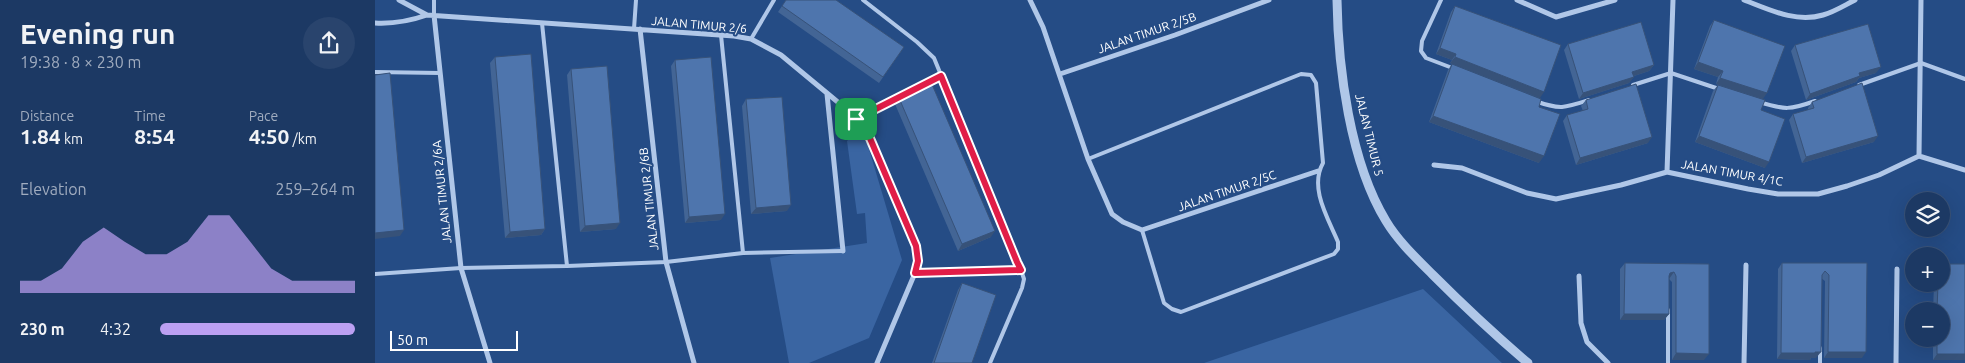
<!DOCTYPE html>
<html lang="en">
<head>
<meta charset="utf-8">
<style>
	body { margin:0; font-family:Ubuntu,sans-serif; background:#29446d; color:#f1f3f6; height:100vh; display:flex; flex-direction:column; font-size:19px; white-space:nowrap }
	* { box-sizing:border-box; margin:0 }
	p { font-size:16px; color:#a0acbf }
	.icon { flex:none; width:28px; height:28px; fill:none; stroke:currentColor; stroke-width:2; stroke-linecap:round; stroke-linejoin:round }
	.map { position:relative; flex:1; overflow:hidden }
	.drawer { display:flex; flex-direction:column; background:#1c3964; width:375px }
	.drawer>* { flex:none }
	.buttons { position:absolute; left:1530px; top:192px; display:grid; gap:10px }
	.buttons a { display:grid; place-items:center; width:45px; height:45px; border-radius:50%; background:#1c3964; box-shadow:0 5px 20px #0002,0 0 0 1px #3a5378; font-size:25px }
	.scale { position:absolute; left:15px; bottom:12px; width:128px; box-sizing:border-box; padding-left:5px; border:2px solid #fff; border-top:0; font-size:14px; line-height:18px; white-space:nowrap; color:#fff; -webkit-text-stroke:4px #254c85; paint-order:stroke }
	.pin { position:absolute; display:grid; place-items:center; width:42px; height:42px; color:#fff; margin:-21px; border-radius:10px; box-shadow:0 2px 8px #0006 }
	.round { display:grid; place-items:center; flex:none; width:52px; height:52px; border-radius:26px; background:#29446d }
	.headline { display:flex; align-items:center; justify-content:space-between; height:85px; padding:0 20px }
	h1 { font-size:28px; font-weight:600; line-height:38px }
	.figures { display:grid; grid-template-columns:repeat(3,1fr); gap:8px; height:85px; padding:5px 20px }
	.figures div { display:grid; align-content:center }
	.figures b { font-size:21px; font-weight:600 }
	.figures small { font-size:14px; font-weight:400 }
	.figures p { font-size:14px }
	.chart { height:140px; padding:10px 20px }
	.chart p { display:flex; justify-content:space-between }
	.chart svg { width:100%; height:90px; margin-top:5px; fill:#bca0f2; opacity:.7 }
	ul { padding:0 20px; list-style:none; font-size:16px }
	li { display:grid; grid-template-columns:80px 60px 1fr; align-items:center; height:38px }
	li i { height:12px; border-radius:6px; background:#bca0f2 }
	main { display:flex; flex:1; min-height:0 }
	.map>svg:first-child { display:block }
	.green { fill:#3a65a2 }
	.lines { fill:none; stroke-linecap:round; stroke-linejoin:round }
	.service { stroke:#b0c7e8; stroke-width:4 }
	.minor { stroke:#b0c7e8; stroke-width:5 }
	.tertiary { stroke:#b0c7e8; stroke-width:9 }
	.wall { fill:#436595 }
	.shaded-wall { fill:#375279 }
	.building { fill:#4e75ad; stroke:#375279 }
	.route-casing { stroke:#fff; stroke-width:10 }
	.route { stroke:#e11d48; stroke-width:6 }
	.labels { text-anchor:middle; stroke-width:4; stroke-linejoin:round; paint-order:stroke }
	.street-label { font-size:12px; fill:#fff; stroke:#254c85 }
</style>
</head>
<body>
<main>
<section class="drawer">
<div class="headline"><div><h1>Evening run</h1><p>19:38 · 8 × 230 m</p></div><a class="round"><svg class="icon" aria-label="share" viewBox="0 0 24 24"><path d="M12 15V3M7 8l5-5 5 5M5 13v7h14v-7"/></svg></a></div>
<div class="figures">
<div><p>Distance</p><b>1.84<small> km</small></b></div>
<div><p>Time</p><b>8:54</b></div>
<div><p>Pace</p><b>4:50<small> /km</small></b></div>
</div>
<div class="chart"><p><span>Elevation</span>259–264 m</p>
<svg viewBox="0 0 160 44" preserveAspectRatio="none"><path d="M0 44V38L10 38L20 32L30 19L40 12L50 19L60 25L70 25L80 19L90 6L100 6L110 19L120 32L130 38L140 38L150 38L160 38V44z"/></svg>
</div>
<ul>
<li><b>230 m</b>4:32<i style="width:100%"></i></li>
</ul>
</section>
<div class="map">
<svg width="1590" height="363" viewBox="0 0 1590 363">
	<rect width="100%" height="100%" fill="#254c85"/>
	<!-- green -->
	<path class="green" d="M482 131 491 139 527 260 494 338 434 363H414L395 258 492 243 490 213 482 214 472 141Z
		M1048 289 1127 363H829Z"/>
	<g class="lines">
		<!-- service -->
		<path class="service" d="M59 0V15
			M488 0 542 42 559 58 646 270 649 279 647 288 615 363
			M1066 0 1047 41 1046 51 1051 58 1080 69
			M167 23 192 266 291 262 368 253 346 35
			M259 29 261 0
			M376 39 399 0
			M0 72 65 73
			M1258 85 1296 73 1344 89
			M1484 85 1546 63 1590 79
			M1160 101C1185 110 1190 108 1214 100
			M1384 102C1410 110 1415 110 1440 101
			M481 119 566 76
			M713 159 926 74 936 75 941 83 948 163C934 188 953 218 963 242V249L959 254 806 312 797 309 789 303 767 230
			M368 253 468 251
			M540 273 646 270
			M0 274 86 268 192 266
			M1293 363V310
			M1445 363V348"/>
		<!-- minor -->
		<path class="minor" d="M24 0 52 15 359 36 376 39 406 55 476 113 494 136 541 246 543 261 540 273 502 363
			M655 0 668 27 713 159 737 214 748 222 767 230 943 171
			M1142 0 1181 17 1240 0
			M1369 0C1395 10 1421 23 1448 15 1459 12 1470 5 1480 0
			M59 15 86 268 115 363
			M0 23C19 24 35 21 52 15
			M265 29 291 262 319 363
			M685 74 800 35 894 0
			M452 94 468 251
			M1544 156 1546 0
			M1059 165 1087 168 1152 193 1181 199 1246 185 1292 172 1373 189 1403 194H1443L1472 186 1504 175 1544 156 1590 170
			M1292 172 1298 0
			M1204 276 1206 323 1212 342 1233 363
			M1369 363 1371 265
			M1521 363 1522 269"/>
		<!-- tertiary -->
		<path class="tertiary" d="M962 0C963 68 975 162 1011 221 1023 241 1041 258 1058 275 1089 306 1120 335 1153 363"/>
	</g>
	<!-- wall -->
	<path class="wall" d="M411 0 529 47 504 83 403 12Z
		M1080 6 1165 98 1075 63 1077 60 1061 54 1076 12Z
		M1339 20 1388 99 1341 84 1343 77 1319 69 1335 26Z
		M1193 44 1279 65 1274 71 1259 76 1254 83 1204 99 1189 50Z
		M1420 45 1501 73 1484 78 1481 82 1431 100 1416 51Z
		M120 57 170 229 166 235 130 238 115 63Z
		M300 60 346 220 310 223 296 66Z
		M1077 64 1164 107V163L1054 122 1073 70Z
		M196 69 241 229 205 232 192 75Z
		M1343 85 1386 110 1390 168 1320 142 1338 91Z
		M524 98 616 237 583 251 520 104Z
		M371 99 412 211 376 214 367 106Z
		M1211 100 1273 143 1201 165 1188 121 1192 115 1208 111 1206 106Z
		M1437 102 1499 142 1427 163 1414 120 1418 114 1433 110V108Z
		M1250 263 1334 264 1329 360H1297V282L1294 279V314L1289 320H1245V269Z
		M1407 263H1492L1487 358H1449L1450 281 1446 278 1441 358H1436L1435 360 1402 359 1403 269Z
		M587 283 597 363H557L583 290Z
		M1559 284H1566L1590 360H1558V339H1566V311H1558Z"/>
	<!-- shaded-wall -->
	<path class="shaded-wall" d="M1065 48 1081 54 1077 60 1061 54Z
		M1080 57 1169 92 1165 98 1075 63Z
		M1323 62 1348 71 1343 77 1319 69Z
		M1279 65 1274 71 1253 78 1257 72Z
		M1506 67 1501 73 1484 78 1481 82 1431 100 1435 94 1484 73Z
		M1259 77 1254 83 1204 99 1208 93Z
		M1345 78 1392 93 1388 99 1341 84Z
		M1058 116 1169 156 1164 163 1054 122Z
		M1324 136 1394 162 1390 168 1320 142Z
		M1503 136 1499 142 1427 163 1431 157Z
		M1277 137 1273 143 1201 165 1205 158Z
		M416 205 412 211 376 214 381 208Z
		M350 214 346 220 310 223 314 217Z
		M245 223 241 229 205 232 210 226Z
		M170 229 166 235 130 238 135 232Z
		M29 230 25 236 0 239V233Z
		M620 231 616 237 583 251 587 244Z
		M1299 272 1294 279H1291L1295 273Z
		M1249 314H1294L1289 320H1245Z
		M1446 352 1441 358H1436L1435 360 1402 359 1406 353Z
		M1453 352H1491L1487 358H1449Z
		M1301 353 1334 354 1329 360H1297Z
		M1562 354H1590V360H1558Z"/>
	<!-- building -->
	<path class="building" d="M411 0H461L529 47 508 77 407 6Z
		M1080 6 1186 45 1169 92 1080 57 1081 54 1065 48Z
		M1339 20 1410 46 1392 93 1345 78 1348 71 1323 62Z
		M1266 22 1279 65 1257 72 1259 77 1208 93 1193 44Z
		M1493 24 1506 67 1484 73 1485 76 1435 94 1420 45Z
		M156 54 170 229 135 232 120 57Z
		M336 57 350 214 314 217 300 60Z
		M1077 64 1166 99 1164 107 1185 114 1169 156 1058 116Z
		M232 66 245 223 210 226 196 69Z
		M15 73 29 230 0 233V75Z
		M556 82 620 231 587 244 524 98Z
		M1487 83 1503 136 1431 157 1418 114 1439 108 1437 102Z
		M1261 84 1277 137 1205 158 1192 115 1213 109 1211 100Z
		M1343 85 1390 100 1386 110 1410 119 1394 162 1324 136Z
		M407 97 416 205 381 208 371 99Z
		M1250 263 1334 264V354L1301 353V276L1299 272 1295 273 1294 276V314H1249Z
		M1407 263H1492L1491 352H1453L1454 275 1450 271 1447 275 1446 352H1440V353H1406Z
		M1566 264H1590V354H1562V339H1566V311H1562L1563 284H1566Z
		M587 283 621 295 597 363H559Z"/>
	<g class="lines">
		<!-- route casing -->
		<g class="route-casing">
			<path id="route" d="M566 76 642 262 646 270 540 273 543 261 541 246 494 136 481 119Z"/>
		</g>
		<!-- route -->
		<use href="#route" class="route"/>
	</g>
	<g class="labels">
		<!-- street labels -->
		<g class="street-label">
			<text transform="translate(324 25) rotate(5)" y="4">JALAN TIMUR 2/6</text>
			<text transform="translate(772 33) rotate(-19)" y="4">JALAN TIMUR 2/5B</text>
			<text transform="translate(994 135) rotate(76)" y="4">JALAN TIMUR 5</text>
			<text transform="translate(1357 173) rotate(10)" y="4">JALAN TIMUR 4/1C</text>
			<text transform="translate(852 191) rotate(-19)" y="4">JALAN TIMUR 2/5C</text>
			<text transform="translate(67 192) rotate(-96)" y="4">JALAN TIMUR 2/6A</text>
			<text transform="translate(274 199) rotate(-96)" y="4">JALAN TIMUR 2/6B</text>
		</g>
	</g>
</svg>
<div class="buttons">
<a><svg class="icon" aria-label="layers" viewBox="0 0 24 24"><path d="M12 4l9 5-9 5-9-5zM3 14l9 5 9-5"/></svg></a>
<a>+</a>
<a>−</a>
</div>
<div class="scale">50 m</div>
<div class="pin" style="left:481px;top:119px;background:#1e9e55"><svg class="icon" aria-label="arrive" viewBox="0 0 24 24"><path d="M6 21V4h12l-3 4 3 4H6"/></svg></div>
</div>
</main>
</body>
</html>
